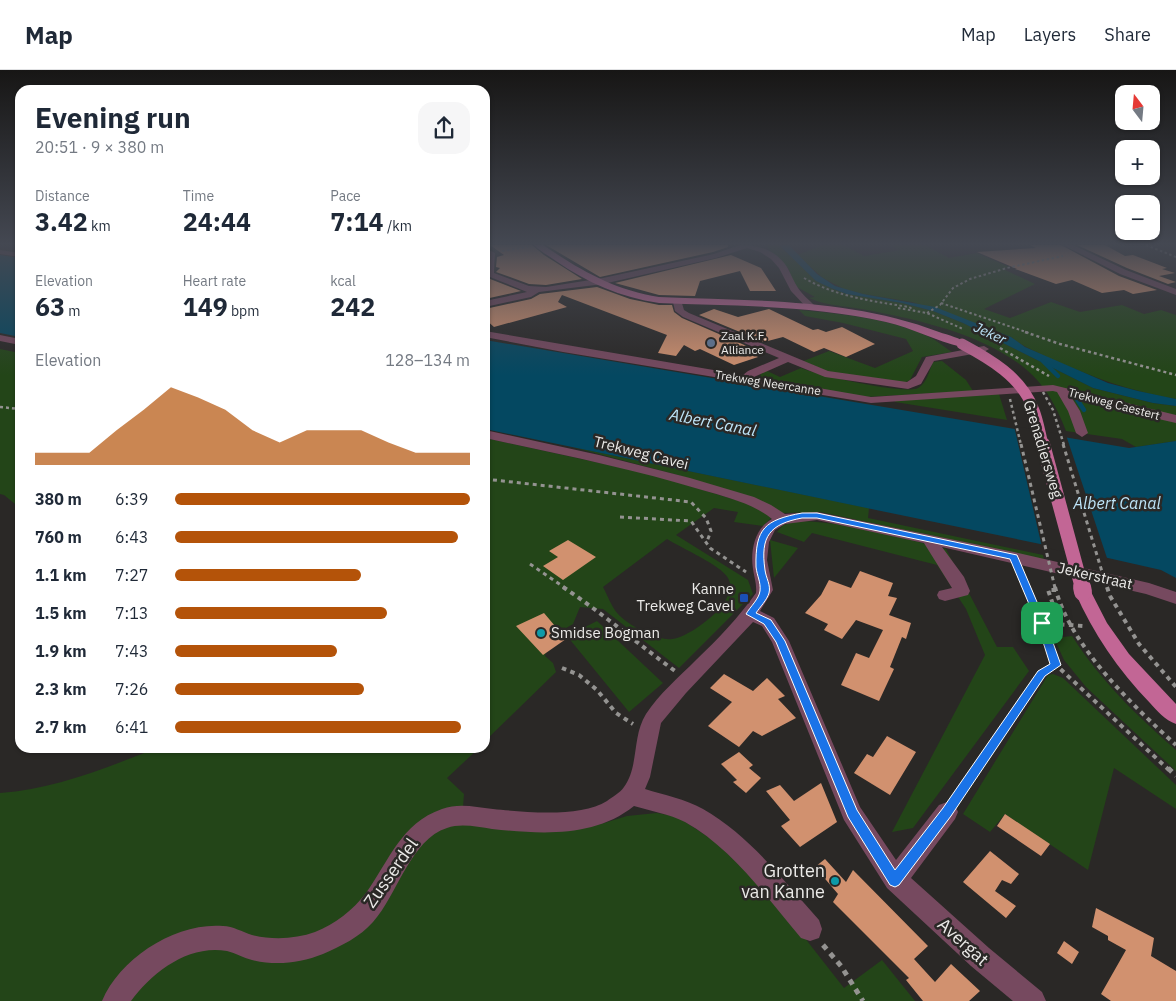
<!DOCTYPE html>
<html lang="en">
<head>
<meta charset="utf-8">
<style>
	body { margin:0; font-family:"IBM Plex Sans",sans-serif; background:#f6f6f7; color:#1f2937; height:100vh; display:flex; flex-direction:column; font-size:19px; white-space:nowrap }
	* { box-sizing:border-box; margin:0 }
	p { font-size:16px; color:#747a83 }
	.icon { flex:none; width:28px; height:28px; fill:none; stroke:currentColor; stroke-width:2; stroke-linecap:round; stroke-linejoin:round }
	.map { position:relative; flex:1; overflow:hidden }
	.drawer { position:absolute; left:15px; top:15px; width:475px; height:668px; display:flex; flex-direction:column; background:#fff; border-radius:15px; box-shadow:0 1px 4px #0004 }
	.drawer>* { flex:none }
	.needle { width:32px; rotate:344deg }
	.buttons { position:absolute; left:1115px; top:15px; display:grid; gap:10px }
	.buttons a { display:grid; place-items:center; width:45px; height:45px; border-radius:10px; background:#fff; box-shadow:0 1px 4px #0004; font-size:25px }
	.pin { position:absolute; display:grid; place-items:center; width:42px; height:42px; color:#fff; margin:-21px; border-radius:10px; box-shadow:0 2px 8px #0006 }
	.round { display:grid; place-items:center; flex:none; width:52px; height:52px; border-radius:15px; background:#f6f6f7 }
	.overview { display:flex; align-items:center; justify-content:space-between; height:85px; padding:0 20px }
	h1 { font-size:28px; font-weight:700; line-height:38px }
	.metrics { display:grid; grid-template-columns:repeat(3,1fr); gap:8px; height:85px; padding:5px 20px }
	.metrics div { display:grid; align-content:center }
	.metrics b { font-size:25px; font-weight:700 }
	.metrics small { font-size:14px; font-weight:400 }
	.metrics p { font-size:14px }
	.chart { height:140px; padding:10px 20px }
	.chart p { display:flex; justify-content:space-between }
	.chart svg { width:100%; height:90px; margin-top:5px; fill:#b45309; opacity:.7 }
	ul { padding:0 20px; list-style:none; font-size:16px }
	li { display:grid; grid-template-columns:80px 60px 1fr; align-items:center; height:38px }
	li i { height:12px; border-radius:6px; background:#b45309 }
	header { display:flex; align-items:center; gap:30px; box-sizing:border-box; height:70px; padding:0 25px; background:#fff; border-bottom:1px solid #e0e1e3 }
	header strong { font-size:24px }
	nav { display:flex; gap:28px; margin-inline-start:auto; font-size:18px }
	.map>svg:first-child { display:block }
	.green { fill:#234518; fill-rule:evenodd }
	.water { fill:#044861 }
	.pier { fill:#2a2826 }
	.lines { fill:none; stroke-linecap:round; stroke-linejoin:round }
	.stream { stroke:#044861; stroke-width:4.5 }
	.building { fill:#d1916f }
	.path-far4 { stroke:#949391; stroke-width:2; stroke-dasharray:2.5 2.5; stroke-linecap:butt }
	.path-far3 { stroke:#949391; stroke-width:2.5; stroke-dasharray:3 3; stroke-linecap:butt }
	.path-far2 { stroke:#949391; stroke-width:3; stroke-dasharray:4 4; stroke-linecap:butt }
	.path-far1 { stroke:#949391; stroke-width:4; stroke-dasharray:4.5 4.5; stroke-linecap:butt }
	.path { stroke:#949391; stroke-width:5; stroke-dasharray:5.5 5.5; stroke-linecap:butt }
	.minor { fill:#76495f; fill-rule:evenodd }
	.major { fill:#c26695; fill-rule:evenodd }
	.path-bridge-far2 { stroke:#949391; stroke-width:2.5; stroke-dasharray:3 3; stroke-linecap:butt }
	.path-bridge-far1 { stroke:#949391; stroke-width:3; stroke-dasharray:4 4; stroke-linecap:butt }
	.path-bridge { stroke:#949391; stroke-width:4; stroke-dasharray:4.5 4.5; stroke-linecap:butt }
	.major-bridge-far2 { stroke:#c26695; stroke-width:11 }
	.major-bridge-far1 { stroke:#c26695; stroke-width:14 }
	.major-bridge { stroke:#c26695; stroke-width:18 }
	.route { fill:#1a73e8; stroke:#fff; fill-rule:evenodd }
	.service-dot { fill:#5c6f8a; stroke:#2a2826; stroke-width:2 }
	.transit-dot { fill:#1a4fb4; stroke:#2a2826; stroke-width:2 }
	.culture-dot { fill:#0f9aa8; stroke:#2a2826; stroke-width:2 }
	.labels { text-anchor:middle; stroke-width:5; stroke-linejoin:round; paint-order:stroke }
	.far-poi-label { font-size:12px; fill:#ebeae8; stroke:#2a2826; text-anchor:start }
	.far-street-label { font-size:12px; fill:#ebeae8; stroke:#2a2826 }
	.far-water-label { font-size:14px; font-style:italic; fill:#bee5f9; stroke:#2a2826 }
	.street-label { font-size:15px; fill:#ebeae8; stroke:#2a2826 }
	.poi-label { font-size:15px; fill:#ebeae8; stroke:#2a2826; text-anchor:end }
	.water-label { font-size:16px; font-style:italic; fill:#bee5f9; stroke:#2a2826 }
	.near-poi-label { font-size:18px; fill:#ebeae8; stroke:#2a2826; text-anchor:end }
	.near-street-label { font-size:18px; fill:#ebeae8; stroke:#2a2826 }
</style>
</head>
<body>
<header>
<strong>Map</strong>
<nav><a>Map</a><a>Layers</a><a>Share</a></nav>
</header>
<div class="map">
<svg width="1176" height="931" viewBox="0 0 1176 931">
	<rect width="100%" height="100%" fill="#2a2826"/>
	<!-- green -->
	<path class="green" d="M767 175H779L816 211 831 218 847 224 902 233 933 241 963 253 1093 318 1153 333 1176 336V371L1136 377 1122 369 1066 361C1059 343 1051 326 1038 311 1001 269 925 251 872 241 851 236 829 237 809 228L815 227 795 216 788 198 769 179Z
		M823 175H844L864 186 900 180 890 175H925L949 188 977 183 1009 197 1003 199 1035 214 984 239 1010 248 1051 232 1080 242 1122 235 1144 244 1161 240 1176 245V329C1132 322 1092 307 1051 289 1037 282 1023 277 1011 267L912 232 863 224 844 219 823 208 797 185Z
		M799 240C841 244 887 248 925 265 935 269 943 276 952 282L922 287 910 310 904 313 825 301 801 292 829 281 875 298 913 281 906 269 843 253 805 246Z
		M0 279 20 283V438L4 425 0 424Z
		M942 291 966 310 973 321 865 327 767 310 761 307 760 303 765 300 780 307 801 298C818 305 904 325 918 318 927 313 929 301 933 292Z
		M999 324 1007 350 895 332V330Z
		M485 368 650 404 759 437 771 448 763 456 734 452 738 442 714 438 676 465 748 510 753 524 679 598 603 539 580 537 573 554 556 564 548 573 545 586 553 593 556 602 485 671ZM667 469C681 478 721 495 728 508 741 530 691 567 672 569 657 571 628 555 618 544 611 536 608 526 603 517Z
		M572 377 869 438 868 448 1043 485 1044 490 820 442 783 443 678 405Z
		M798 451C848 452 898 467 946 479L997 577H1013L1029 601 913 758 892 762 985 585 966 539 937 495 812 463 804 472 777 462 783 455Z
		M770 470 798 478 774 508Z
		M597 551 663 613 629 642 567 566Z
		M1072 566C1101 611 1136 645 1176 680V701L1086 617 1064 590 1054 568Z
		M1053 604 1063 608 1176 715V739L1114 698 1088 800 1005 744 990 762 963 744 1048 605Z
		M157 678H479L447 708 464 724 463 737 574 758 601 754 627 746 657 743 678 747 714 771 768 821 844 918 882 890 915 931H0V723C55 719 106 698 157 678Z"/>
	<!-- water -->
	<path class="water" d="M779 175H789L817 204 835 216 863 224 935 237 1011 267 1025 277 1108 313 1138 321 1176 329V336L1153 333 1093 318 963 253 933 241 902 233 847 224 831 218 816 211Z
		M0 185 20 188V267L0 263Z
		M485 270 1129 378 1176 371V508L1161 500 1108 488 485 359Z"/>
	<!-- pier -->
	<path class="pier" d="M1014 356 1066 365 1108 491 1042 477Z"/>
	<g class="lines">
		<!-- stream -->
		<path class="stream" d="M1043 291 1058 306
			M1074 325 1084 340"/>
	</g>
	<!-- building -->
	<path class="building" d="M490 175H532L544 185 582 209 546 215 529 214 496 202 500 198 496 197 497 187 504 185Z
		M546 175H728V177L713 182 600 207Z
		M1030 175H1061L1119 206 1157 220 1133 224 1124 220 1102 223 1072 210 1056 214 1015 199H1017L977 182 1036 178Z
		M1077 175H1105L1125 186 1133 185 1167 198 1162 199 1175 203 1159 206 1176 212 1168 214 1127 198Z
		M731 185 761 198 776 221H750L740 201 700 211 695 226 659 225 615 213Z
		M485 207 521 221 485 229Z
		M597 217 630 229 659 235H672L674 242 682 248 749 277 742 280 758 287 734 295 700 279 695 281 684 275 676 286 658 283 667 265 562 225 558 232 567 237 494 257 485 249V239L531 229 540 224Z
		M714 239 738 247 769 239 813 260 818 259 826 262 842 257 875 274 846 287 824 278 814 282 783 267 764 272 699 245Z
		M568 470 596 487 563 510 543 496 558 487 549 481Z
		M860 501 893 513 888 526 897 528 889 545 911 553 906 569 902 567 890 597 894 599 879 631 841 615 856 583 869 588 883 560 856 550 842 569 824 560 828 554 805 543 821 525 829 510 851 518Z
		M544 543 566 569 543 585 516 556Z
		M724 604 753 621 767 608 785 626 778 629 796 648 762 666 753 661 739 677 708 656 732 632 710 618Z
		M887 666 916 682 890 725 854 703 867 684 873 687Z
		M739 682 753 695 749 698 761 708 746 723 733 712 737 710 721 694Z
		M821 713 837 752 800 777 781 756 790 750 766 721 780 715 794 731Z
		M1005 744 1050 774 1041 786 997 756Z
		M990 781 1019 804 1011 814 1002 810 995 821 1016 836 1006 848 963 812Z
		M825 789 846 812 853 800 928 876 914 889 935 912 951 894 980 921 969 931H923L906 910 909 908 833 832 838 824 815 797Z
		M1096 838 1154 868 1151 886 1176 901V931H1111L1101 924 1126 880 1108 870V866L1092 857Z
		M1064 871 1079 882 1072 894 1057 883Z"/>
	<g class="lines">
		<!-- path-far4 -->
		<path class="path-far4" d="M1146 175 1176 187
			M502 181 528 177
			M804 208C837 227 872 231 909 237L914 240
			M941 233 1029 263
			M898 238 927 243 963 259
			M927 243 940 235 953 218 970 209 1007 198 1063 186"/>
		<!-- path-far3 -->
		<path class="path-far3" d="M1025 262 1060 274 1176 305
			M1000 278 1049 306
			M0 337 20 339"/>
		<!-- path-far2 -->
		<path class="path-far2" d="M485 409 691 432 706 448 711 461 706 474
			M620 447 691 451 710 478 746 502
			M530 494 565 518
			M1021 504 1027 518"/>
		<!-- path-far1 -->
		<path class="path-far1" d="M563 517C602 543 637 573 675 601
			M1026 517 1052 579 1056 595 1169 700
			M1056 520H1048L1060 555
			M1110 526 1139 574 1176 617
			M1042 553 1083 556
			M562 598 579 605 597 620 616 643 633 654
			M976 700 1041 603 1056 595"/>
		<!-- path -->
		<path class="path" d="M1168 698 1176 706
			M957 728 977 698
			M823 875 841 896 863 931"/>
		<!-- minor -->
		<path class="minor" d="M740 175C759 175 776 180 787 197 791 204 794 212 798 218 802 224 809 230 814 235V239H808L791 221 779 198 771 189 760 182 747 178 716 188 603 214 539 222 531 227 485 237V231L527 222 485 205 487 183 491 181 495 183 494 203 529 216 546 217 603 208 714 184Z
			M1063 175H1073L1126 200 1176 219V225L1120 204Z
			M0 180 20 183V187L0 184Z
			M678 229 681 230 684 240 689 243 828 301 907 312 916 306 926 287 984 276 989 279 984 282 934 291 921 314 908 319 825 307 788 292 754 307 871 327 1053 315 1176 345V353L1141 345 1070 325 1080 341 1088 363 1082 367 1076 363 1068 341 1057 322 1053 321 871 333 563 282 485 267V261L743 305 748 301 779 288 683 247 675 241 673 232Z
			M0 265 20 269V275L0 271Z
			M485 360 599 385 690 408 754 427 771 435 785 444 817 442 1014 482 1149 513 1176 522V534L1146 524 942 477 964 507 970 521 968 525 945 531 939 529 937 525 939 521 952 518 924 473 817 450 785 454 775 460 769 472 767 490 773 520 760 541 774 548 789 571 860 737 896 790 939 735 947 732 955 735 958 742 955 749 911 808 989 878 1042 922 1046 931H1013L971 896 887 818 844 750 772 572 762 556 753 552 686 623 661 653 650 707 645 719C664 725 685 729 703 739 749 765 784 811 819 850L822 859 819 868 810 871 801 868C767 828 732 778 685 752 669 744 651 741 634 736 594 768 541 764 492 759 478 757 461 753 447 758 411 769 397 825 373 852 360 867 341 876 323 884 300 893 276 896 252 890 243 888 236 883 227 881 189 874 152 902 131 931H102C120 888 176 852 223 856 233 856 242 862 252 865 272 870 296 869 315 862 335 854 353 840 366 823 389 791 401 753 442 739 459 733 475 737 493 739 524 742 581 748 607 731 612 727 620 723 624 717 639 697 632 666 646 644 659 624 679 607 696 590 718 569 738 548 756 523 757 514 754 507 753 499 750 480 755 458 772 449 752 433 726 427 702 420 630 398 558 384 485 368Z"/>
		<!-- major -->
		<path class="major" d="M534 175H543C580 200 614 220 659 227 752 231 851 228 939 262 948 265 961 268 967 274L962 277C936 271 912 258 886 252 812 235 734 236 659 233 620 227 588 213 556 191 549 186 540 181 534 175Z
			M1083 516 1089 518 1107 553 1129 584 1176 634V654C1165 650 1157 641 1150 633 1118 600 1093 563 1075 522L1077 518Z"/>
		<!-- path-bridge-far2 -->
		<path class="path-bridge-far2" d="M1043 322 1053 340 1064 375
			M1010 329 1021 375"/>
		<!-- path-bridge-far1 -->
		<path class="path-bridge-far1" d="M1021 374 1055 518
			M1063 374 1107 518"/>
		<!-- path-bridge -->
		<path class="path-bridge" d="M1055 517C1070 576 1132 635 1176 675
			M1107 517 1110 526"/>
		<!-- major-bridge-far2 -->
		<path class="major-bridge-far2" d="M962 274C990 289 1021 307 1033 338 1038 349 1040 363 1043 375"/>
		<!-- major-bridge-far1 -->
		<path class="major-bridge-far1" d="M1043 374 1082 518"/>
		<!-- major-bridge -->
		<path class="major-bridge" d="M1082 517 1083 522"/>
	</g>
	<!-- sky -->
	<linearGradient id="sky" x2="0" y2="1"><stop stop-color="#171615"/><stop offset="0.57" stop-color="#444852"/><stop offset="1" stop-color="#444852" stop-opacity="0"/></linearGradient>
	<rect width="1176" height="305" fill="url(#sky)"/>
	<!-- route -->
	<path class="route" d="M802 443H817L1017 485 1046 553 1061 595 1045 606 951 746 899 815 895 817 890 815 848 747 776 572 764 554 746 544C750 537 759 529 760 521 761 512 757 506 756 497 755 458 765 450 802 443ZM802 448H817L1010 489 1037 553 1050 594 1038 601 943 738 895 800 857 740 785 571 771 550 756 543C760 537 767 530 769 523 771 515 766 508 765 500 760 466 770 454 802 448Z"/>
	<!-- markers -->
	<circle class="service-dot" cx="711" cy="273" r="5"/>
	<rect class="transit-dot" x="739" y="523" width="10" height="10" rx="2.5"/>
	<g class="culture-dot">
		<circle cx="541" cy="563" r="5"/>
		<circle cx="835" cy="811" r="5"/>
	</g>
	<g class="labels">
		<!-- far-poi labels -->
		<g class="far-poi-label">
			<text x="721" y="270">Zaal K.F.<tspan x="721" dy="14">Alliance</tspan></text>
		</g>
		<!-- far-street labels -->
		<g class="far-street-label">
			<text transform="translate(768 313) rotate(9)" y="4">Trekweg Neercanne</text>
			<text transform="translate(1114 334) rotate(15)" y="4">Trekweg Caestert</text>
		</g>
		<!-- far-water labels -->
		<g class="far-water-label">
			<text transform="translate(990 263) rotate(25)" y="5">Jeker</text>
		</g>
		<!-- street labels -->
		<g class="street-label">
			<text transform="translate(1043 379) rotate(73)" y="5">Grenadiersweg</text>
			<text transform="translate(641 383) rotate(14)" y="5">Trekweg Cavei</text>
			<text transform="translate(1095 506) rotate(13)" y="5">Jekerstraat</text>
		</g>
		<!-- poi labels -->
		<g class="poi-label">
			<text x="734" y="524">Kanne<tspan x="734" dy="17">Trekweg Cavel</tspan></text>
			<text x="551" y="568" text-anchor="start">Smidse Bogman</text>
		</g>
		<!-- water labels -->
		<g class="water-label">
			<text transform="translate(713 352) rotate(11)" y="6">Albert Canal</text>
			<text x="1117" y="439">Albert Canal</text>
		</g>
		<!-- near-poi labels -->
		<g class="near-poi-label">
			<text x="825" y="807">Grotten<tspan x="825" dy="21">van Kanne</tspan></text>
		</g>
		<!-- near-street labels -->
		<g class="near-street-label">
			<text transform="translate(391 803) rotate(-55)" y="6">Zusserdel</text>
			<text transform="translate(963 872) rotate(42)" y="6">Avergat</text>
		</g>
	</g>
</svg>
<div class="buttons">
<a><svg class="needle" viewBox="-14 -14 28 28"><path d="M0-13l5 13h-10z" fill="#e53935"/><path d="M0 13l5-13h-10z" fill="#747a83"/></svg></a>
<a>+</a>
<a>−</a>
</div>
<div class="pin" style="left:1042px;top:553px;background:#1e9e55"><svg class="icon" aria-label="arrive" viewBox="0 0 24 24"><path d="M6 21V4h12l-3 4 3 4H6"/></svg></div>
<section class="drawer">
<div class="overview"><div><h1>Evening run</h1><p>20:51 · 9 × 380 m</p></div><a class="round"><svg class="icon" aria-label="share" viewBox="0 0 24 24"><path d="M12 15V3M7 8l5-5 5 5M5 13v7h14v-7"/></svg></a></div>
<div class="metrics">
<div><p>Distance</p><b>3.42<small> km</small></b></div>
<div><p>Time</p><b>24:44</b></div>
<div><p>Pace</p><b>7:14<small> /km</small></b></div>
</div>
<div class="metrics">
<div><p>Elevation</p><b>63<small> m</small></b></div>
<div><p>Heart rate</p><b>149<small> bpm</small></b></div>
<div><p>kcal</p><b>242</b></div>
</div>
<div class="chart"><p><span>Elevation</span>128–134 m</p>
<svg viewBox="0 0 160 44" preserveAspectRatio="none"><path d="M0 44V38L10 38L20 38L30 27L40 17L50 6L60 11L70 17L80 27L90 33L100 27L110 27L120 27L130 33L140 38L150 38L160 38V44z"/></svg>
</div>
<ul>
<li><b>380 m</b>6:39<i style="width:100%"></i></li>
<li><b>760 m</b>6:43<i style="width:96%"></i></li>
<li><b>1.1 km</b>7:27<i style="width:63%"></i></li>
<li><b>1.5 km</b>7:13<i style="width:72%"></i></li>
<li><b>1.9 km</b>7:43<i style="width:55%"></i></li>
<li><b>2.3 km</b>7:26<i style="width:64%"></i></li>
<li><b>2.7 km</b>6:41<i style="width:97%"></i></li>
</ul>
</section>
</div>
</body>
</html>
